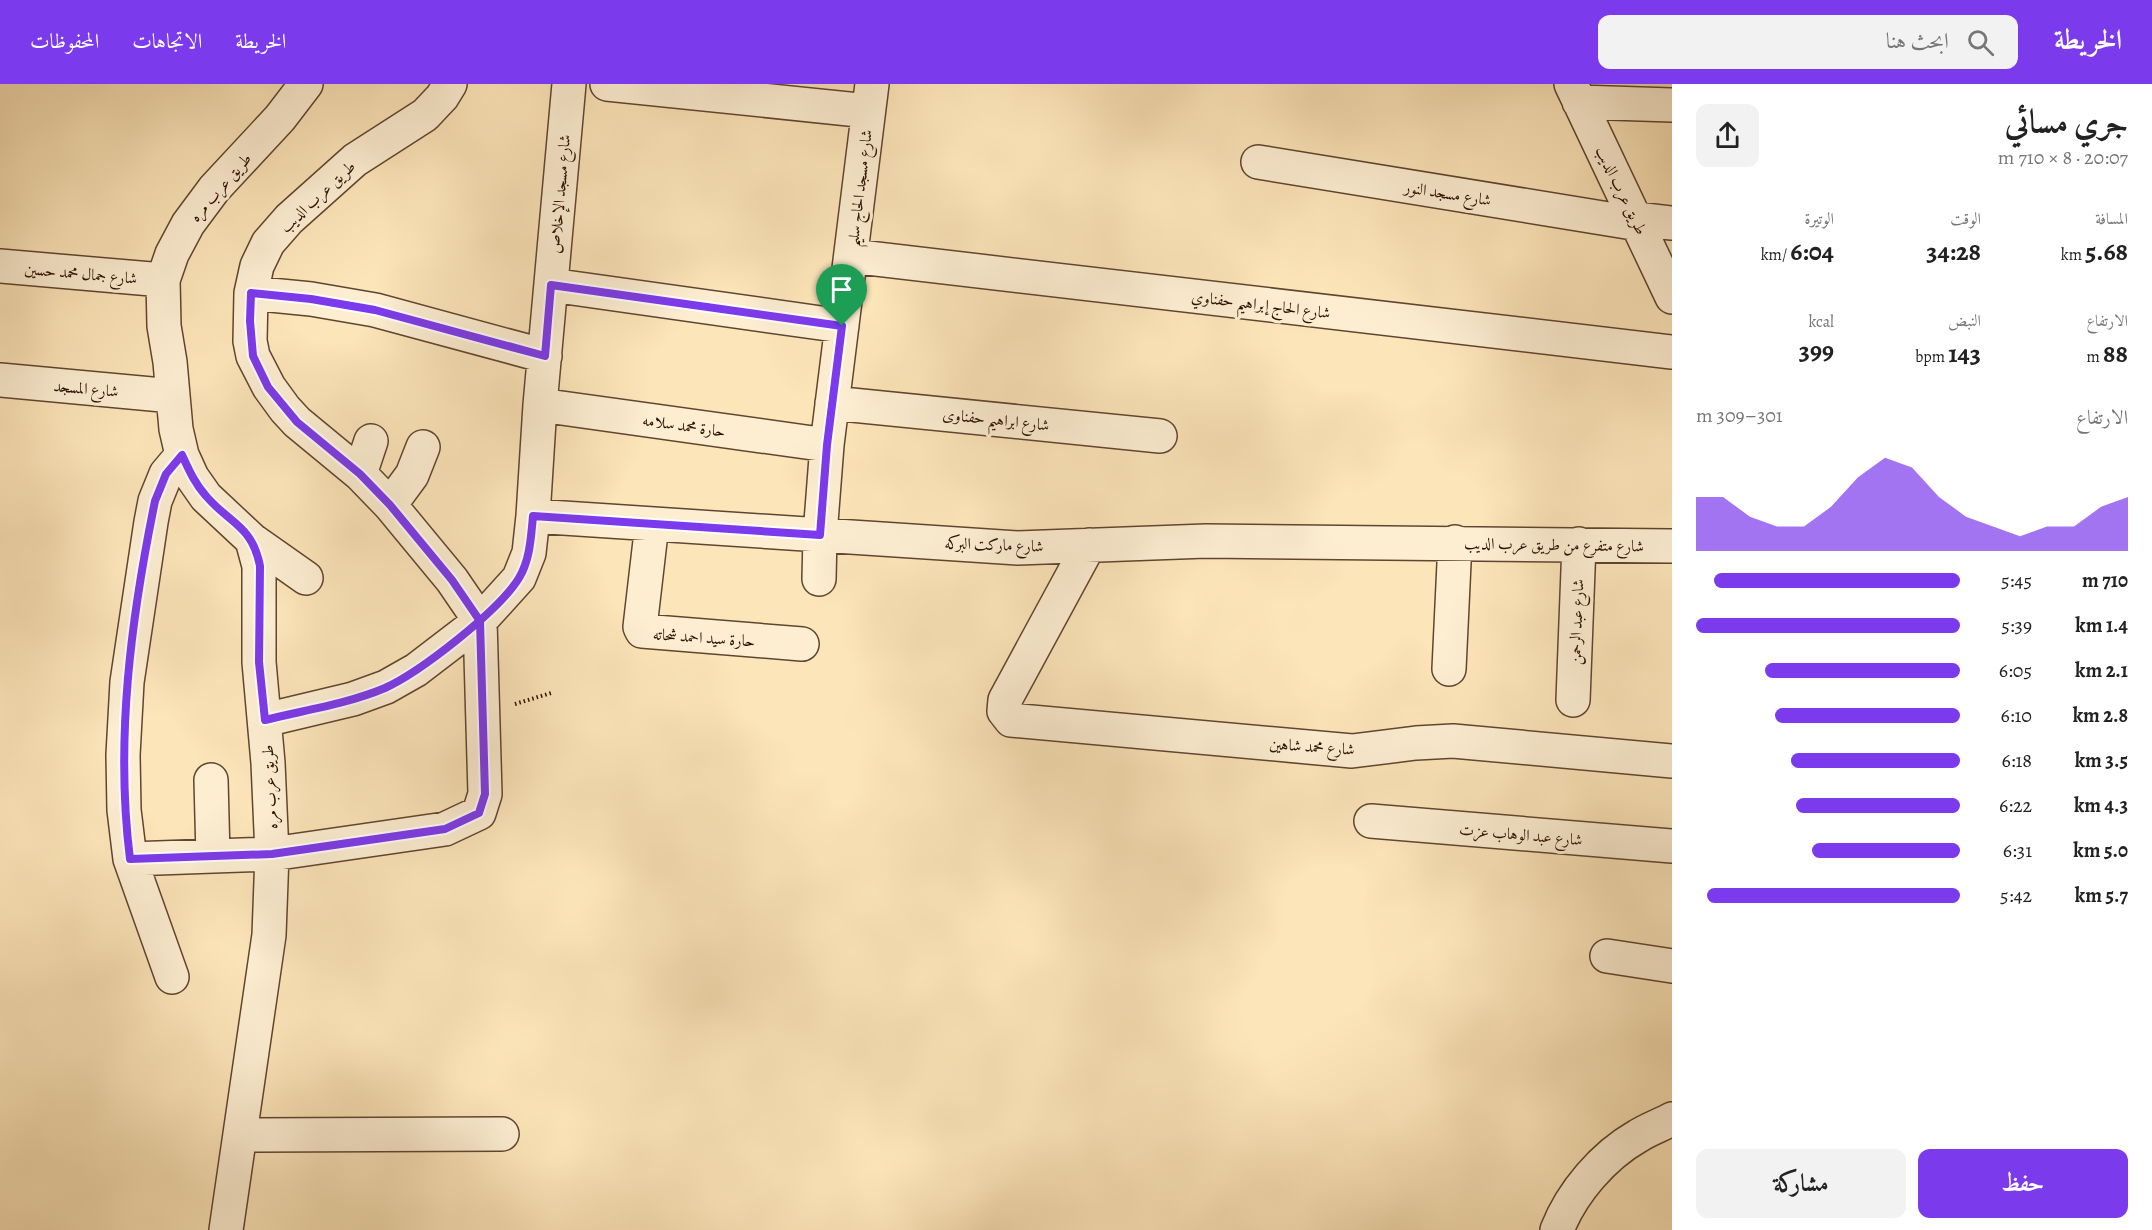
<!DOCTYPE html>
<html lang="ar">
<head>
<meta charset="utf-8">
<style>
	body { margin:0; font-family:Alegreya,Amiri,serif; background:#f2f2f2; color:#222; direction:rtl; height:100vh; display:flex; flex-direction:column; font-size:22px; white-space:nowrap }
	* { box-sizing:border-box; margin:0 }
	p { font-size:20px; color:#767676 }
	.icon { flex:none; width:33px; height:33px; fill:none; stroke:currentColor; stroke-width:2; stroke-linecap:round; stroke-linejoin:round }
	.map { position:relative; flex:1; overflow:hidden; direction:ltr }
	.drawer { display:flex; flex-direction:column; background:#fff; width:480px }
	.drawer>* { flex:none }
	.pin { position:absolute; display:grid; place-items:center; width:51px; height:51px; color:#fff; margin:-62px -26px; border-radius:50% 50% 50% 0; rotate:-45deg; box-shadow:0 0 6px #0007 }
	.pin .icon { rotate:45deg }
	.round { display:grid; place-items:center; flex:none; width:63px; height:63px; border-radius:12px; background:#f2f2f2 }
	.head { display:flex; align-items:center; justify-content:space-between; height:102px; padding:0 24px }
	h1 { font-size:33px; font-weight:700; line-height:45px }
	.figures { display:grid; grid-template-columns:repeat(3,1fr); gap:9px; height:102px; padding:6px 24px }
	.figures div { display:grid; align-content:center }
	.figures b { font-size:26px; font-weight:700 }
	.figures small { font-size:16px; font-weight:400 }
	.figures p { font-size:16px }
	.chart { height:168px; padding:12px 24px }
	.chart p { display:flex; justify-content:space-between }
	.chart svg { width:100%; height:108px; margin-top:6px; fill:#7c3aed; opacity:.7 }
	.primary-button { display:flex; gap:12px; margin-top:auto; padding:12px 24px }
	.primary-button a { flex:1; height:69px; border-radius:12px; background:#7c3aed; color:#fff; font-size:24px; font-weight:700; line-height:69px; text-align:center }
	.primary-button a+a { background:#f2f2f2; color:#222 }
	ul { padding:0 24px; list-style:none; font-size:20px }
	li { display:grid; grid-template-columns:96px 72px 1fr; align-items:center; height:45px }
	li i { height:15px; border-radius:8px; background:#7c3aed }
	header { display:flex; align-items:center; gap:36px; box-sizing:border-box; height:84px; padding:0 30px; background:#7c3aed; color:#fff }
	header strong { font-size:28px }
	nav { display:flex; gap:33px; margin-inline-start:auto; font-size:21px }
	.search { width:420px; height:54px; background:#f2f2f2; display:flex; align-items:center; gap:15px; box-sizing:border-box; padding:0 21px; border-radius:12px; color:#767676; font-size:22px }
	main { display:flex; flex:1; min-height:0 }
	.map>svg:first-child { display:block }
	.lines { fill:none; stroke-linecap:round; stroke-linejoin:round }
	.minor-casing { stroke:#60452f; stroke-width:36 }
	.path { stroke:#2c1001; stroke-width:4; stroke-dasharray:1.5 3; stroke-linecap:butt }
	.minor { stroke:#fdeed2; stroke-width:33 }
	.route-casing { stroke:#fff; stroke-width:12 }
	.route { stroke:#7c3aed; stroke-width:8 }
	.labels { text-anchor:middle; stroke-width:6; stroke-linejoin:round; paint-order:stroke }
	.street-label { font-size:16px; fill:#2c1001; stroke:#fdeed2 }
</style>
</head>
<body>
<header>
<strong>الخريطة</strong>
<div class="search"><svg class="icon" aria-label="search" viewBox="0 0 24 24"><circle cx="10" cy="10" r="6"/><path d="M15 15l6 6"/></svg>ابحث هنا</div>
<nav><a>الخريطة</a><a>الاتجاهات</a><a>المحفوظات</a></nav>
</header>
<main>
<section class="drawer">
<div class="head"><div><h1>جري مسائي</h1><p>20:07 · 8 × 710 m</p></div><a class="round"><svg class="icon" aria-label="share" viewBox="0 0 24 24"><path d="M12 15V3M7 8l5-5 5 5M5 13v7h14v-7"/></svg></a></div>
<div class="figures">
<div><p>المسافة</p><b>5.68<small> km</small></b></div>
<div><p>الوقت</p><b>34:28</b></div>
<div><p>الوتيرة</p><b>6:04<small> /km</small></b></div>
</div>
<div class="figures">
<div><p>الارتفاع</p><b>88<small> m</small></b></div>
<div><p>النبض</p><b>143<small> bpm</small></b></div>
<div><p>kcal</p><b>399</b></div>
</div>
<div class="chart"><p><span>الارتفاع</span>301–309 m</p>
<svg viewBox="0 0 160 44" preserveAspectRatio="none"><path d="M0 44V22L10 22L20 30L30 34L40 34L50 26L60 14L70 6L80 10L90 22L100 30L110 34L120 38L130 34L140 34L150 26L160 22V44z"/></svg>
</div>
<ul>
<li><b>710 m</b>5:45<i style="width:93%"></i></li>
<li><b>1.4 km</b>5:39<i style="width:100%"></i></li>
<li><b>2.1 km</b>6:05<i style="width:74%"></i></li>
<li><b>2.8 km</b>6:10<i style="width:70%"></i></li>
<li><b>3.5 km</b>6:18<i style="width:64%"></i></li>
<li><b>4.3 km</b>6:22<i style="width:62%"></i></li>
<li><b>5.0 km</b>6:31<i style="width:56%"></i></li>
<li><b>5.7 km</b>5:42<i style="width:96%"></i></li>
</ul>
<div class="primary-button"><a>حفظ</a><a>مشاركة</a></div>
</section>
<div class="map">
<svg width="1672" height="1146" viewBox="0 0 1672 1146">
	<rect width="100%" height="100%" fill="#fce5b9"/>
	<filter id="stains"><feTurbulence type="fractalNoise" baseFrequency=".00333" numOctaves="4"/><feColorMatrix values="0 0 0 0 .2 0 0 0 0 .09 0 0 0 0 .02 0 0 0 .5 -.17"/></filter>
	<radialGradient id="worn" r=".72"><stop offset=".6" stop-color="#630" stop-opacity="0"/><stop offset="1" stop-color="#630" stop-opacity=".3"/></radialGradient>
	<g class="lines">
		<!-- minor casing -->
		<g class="minor-casing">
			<path id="minor" d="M607 0 868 27
				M1571 0 1672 213
				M1579 18 1672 21
				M1258 78 1639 140
				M1636 135 1672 139
				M851 172 1672 268
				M0 182 163 196
				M551 201 842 242
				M251 209 311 215 375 226 545 272
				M0 296 173 312
				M832 319 1160 352
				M540 321 827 361
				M360 390 371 357
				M390 421 412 391 423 363
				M533 432 1018 464 1206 457 1672 462
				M652 440 640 543 642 547 802 560
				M252 456 306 494
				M1089 461 1005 616 1004 627 1011 636 1352 667 1416 659 1453 657 1672 677
				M819 495 820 451 827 361 872 0
				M1449 585 1455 458
				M1573 616 1579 460
				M265 636 353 615 386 603 416 586 480 537 519 494 529 469 533 432 540 321 569 0
				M211 696 213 772
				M1371 737 1672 762
				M130 775 272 770 445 745 479 729 485 710 480 537 452 496 390 421 360 390 297 338 285 325 269 303 253 272 250 257 251 209 257 182 268 159 289 135 355 76 425 31 442 13 450 0
				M1607 872 1672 882
				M172 893 130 775 124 726 123 671 127 598 151 438 155 417 166 390 182 371
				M240 1051 502 1050
				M226 1146 269 851 272 770 268 679 259 578V482L252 456 206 413 192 393 182 371 176 345 170 278 164 242 163 196 172 170 188 140 214 105 280 34 306 0
				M1557 1146C1572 1108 1603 1072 1638 1052 1649 1045 1661 1041 1672 1035"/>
		</g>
		<!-- path -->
		<path class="path" d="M515 620 551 609"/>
		<!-- minor -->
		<use href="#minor" class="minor"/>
	</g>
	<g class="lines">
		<!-- route casing -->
		<g class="route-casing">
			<path id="route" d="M842 242 827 361 820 451 533 432C531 453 530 476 519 494 499 527 420 588 385 604 347 620 305 626 265 636L259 578 260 482C252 441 230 440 206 412 195 400 189 386 182 371L166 390 155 417C131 534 115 656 130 775L272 770 445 745 479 729 485 710 480 537 452 496 390 421 360 390 297 338 268 303 253 272 250 237 251 209 311 215 375 226 545 272 551 201 842 242"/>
		</g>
		<!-- route -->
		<use href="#route" class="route"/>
	</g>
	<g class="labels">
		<!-- street labels -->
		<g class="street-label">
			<text transform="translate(220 103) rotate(-49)" y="6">طريق عرب مره</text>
			<text transform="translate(859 104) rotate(-83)" y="6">شارع مسجد الحاج سليم</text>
			<text transform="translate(1622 106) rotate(64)" y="6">طريق عرب الديب</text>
			<text transform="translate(1448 109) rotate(9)" y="6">شارع مسجد النور</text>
			<text transform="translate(559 110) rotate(-85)" y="6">شارع مسجد الإخلاص</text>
			<text transform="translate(317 112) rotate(-43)" y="6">طريق عرب الديب</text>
			<text transform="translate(81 189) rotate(5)" y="6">شارع جمال محمد حسين</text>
			<text transform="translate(1261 220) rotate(7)" y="6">شارع الحاج إبراهيم حفناوي</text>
			<text transform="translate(86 304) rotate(5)" y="6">شارع المسجد</text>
			<text transform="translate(996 335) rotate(6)" y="6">شارع ابراهيم حفناوى</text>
			<text transform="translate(684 341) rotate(8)" y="6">حارة محمد سلامه</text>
			<text transform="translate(994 460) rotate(2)" y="6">شارع ماركت البركه</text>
			<text transform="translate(1554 460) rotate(1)" y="6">شارع متفرع من طريق عرب الديب</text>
			<text transform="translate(1576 538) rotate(-88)" y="6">شارع عبد الرحمن</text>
			<text transform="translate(704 553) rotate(4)" y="6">حارة سيد احمد شحاته</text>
			<text transform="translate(1312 662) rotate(4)" y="6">شارع محمد شاهين</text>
			<text transform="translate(269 703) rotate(-93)" y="6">طريق عرب مره</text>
			<text transform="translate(1521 750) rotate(5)" y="6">شارع عبد الوهاب عزت</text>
		</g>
	</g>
	<rect width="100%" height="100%" filter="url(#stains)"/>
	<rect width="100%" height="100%" fill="url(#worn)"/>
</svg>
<div class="pin" style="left:842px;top:242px;background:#1e9e55"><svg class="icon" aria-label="arrive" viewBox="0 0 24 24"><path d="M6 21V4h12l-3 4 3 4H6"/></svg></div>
</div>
</main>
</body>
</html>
